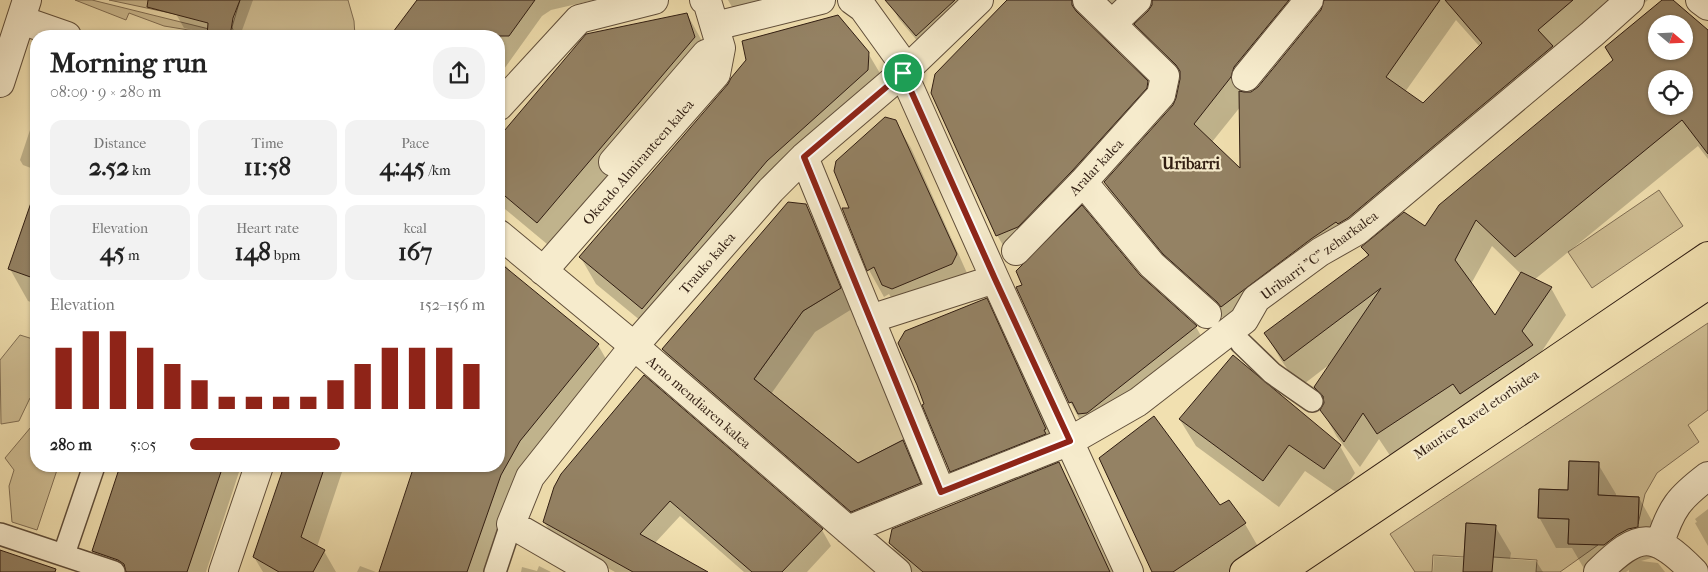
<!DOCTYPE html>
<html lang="en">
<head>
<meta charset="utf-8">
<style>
	body { margin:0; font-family:"IM FELL French Canon",serif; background:#f2f2f2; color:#222; height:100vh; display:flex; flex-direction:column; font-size:19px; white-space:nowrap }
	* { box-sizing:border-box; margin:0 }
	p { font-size:16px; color:#767676 }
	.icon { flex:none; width:28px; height:28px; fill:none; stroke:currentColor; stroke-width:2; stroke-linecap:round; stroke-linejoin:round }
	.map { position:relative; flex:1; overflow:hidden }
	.panel { position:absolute; left:30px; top:30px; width:475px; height:442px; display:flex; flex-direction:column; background:#fff; border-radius:20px; box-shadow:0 1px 4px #0004 }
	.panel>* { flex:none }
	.needle { width:32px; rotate:109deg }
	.buttons { position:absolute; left:1648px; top:15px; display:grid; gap:10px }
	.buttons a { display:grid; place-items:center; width:45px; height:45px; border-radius:50%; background:#fff; box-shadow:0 1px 4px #0004; font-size:25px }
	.pin { position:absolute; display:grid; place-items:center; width:42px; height:42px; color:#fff; margin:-21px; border:2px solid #fff; border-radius:50%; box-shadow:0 1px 5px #0007 }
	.round { display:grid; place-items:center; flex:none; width:52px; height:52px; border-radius:20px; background:#f2f2f2 }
	.summary { display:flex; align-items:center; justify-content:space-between; height:85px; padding:0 20px }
	h1 { font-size:28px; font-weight:700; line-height:38px }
	.figures { display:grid; grid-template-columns:repeat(3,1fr); gap:8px; height:85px; padding:5px 20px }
	.figures div { display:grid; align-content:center; border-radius:12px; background:#f2f2f2; text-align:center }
	.figures b { font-size:25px; font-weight:700 }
	.figures small { font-size:14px; font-weight:400 }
	.figures p { font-size:14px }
	.chart { height:140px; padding:10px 20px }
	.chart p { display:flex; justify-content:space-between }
	.chart svg { width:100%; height:90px; margin-top:5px; stroke:#8f2418; stroke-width:6 }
	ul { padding:0 20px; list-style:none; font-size:16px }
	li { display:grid; grid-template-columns:80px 60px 1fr; align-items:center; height:38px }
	li i { height:12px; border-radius:6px; background:#8f2418 }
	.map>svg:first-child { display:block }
	.green { fill:#d0bf95; stroke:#806e54 }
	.shadow { fill:#0003; fill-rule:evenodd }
	.building { fill:#948264; stroke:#301d12; fill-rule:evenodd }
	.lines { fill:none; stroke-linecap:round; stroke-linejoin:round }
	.pedestrian-casing { stroke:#604e3a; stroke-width:24 }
	.minor-casing { stroke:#604e3a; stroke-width:30 }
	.tertiary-casing { stroke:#604e3a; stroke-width:30 }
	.primary-casing { stroke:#301d12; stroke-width:30 }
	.pedestrian { stroke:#f6ebcc; stroke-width:21 }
	.minor { stroke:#f6ebcc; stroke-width:28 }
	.tertiary { stroke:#f6ebcc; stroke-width:28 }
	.primary { stroke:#f1e0b0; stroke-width:28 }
	.route-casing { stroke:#fff; stroke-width:10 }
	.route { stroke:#8f2418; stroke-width:6 }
	.labels { text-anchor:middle; stroke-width:4.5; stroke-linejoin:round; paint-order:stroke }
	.street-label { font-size:14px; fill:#301d12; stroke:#f6ebcc }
	.quarter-label { font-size:16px; font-weight:bold; fill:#301d12; stroke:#f6ebcc }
</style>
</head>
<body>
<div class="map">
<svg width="1708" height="572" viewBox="0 0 1708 572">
	<rect width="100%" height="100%" fill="#f1e0b0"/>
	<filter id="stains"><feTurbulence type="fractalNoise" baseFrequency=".004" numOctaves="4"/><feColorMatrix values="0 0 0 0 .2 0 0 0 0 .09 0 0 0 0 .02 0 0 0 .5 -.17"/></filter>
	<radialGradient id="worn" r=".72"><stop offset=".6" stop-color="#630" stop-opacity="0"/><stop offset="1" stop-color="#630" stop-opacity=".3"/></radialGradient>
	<!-- green -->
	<path class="green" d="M75 0H92L209 29 207 33 164 26 129 13 126 20Z
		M109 0H178L175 14Z
		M240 0H348L354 21 355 36H235L232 27Z
		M1659 190 1683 226 1592 288 1568 252Z
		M847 284 905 439 858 463 754 379 803 311Z
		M1708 323V410L1688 425 1699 442 1657 473 1645 494 1638 524 1639 497 1598 495 1599 462 1569 461 1568 490 1539 489 1538 517 1569 519 1568 543 1598 545 1560 572H1536L1537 560 1493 557 1496 525 1466 523 1464 557 1433 555 1432 572H1415L1390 534Z
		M20 335 36 340V394L30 398 19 421 1 424 0 360Z
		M36 421V466L58 467 37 530 12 522 9 486 14 470 5 458Z"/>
	<!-- shadow -->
	<path class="shadow" d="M179 0H253L240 36H209V34L184 28 176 14Z
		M419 0H594L551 10 542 16 499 76V36H399L396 31Z
		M728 0H794L742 12 732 7Z
		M894 0H981L925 50 899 19 890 4Z
		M1009 0H1648L1612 32 1351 246 1233 327 1179 278 1119 207 1105 183 1174 106 1182 80 1150 49 1136 24 1151 9 1090 13 1085 21 1147 82 1161 107 1011 259 997 235ZM1324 9 1259 88 1252 93 1246 94 1311 14 1317 10ZM1456 20 1480 47 1424 105 1405 92ZM1241 106V171L1212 142Z
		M1664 0H1671L1708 32V159L1698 146 1534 280 1551 288 1566 315 1538 357 1393 460 1379 439 1360 467 1337 437 1322 410 1325 404 1315 387 1330 364 1300 387 1281 360 1266 334 1368 257 1363 247 1426 228 1614 61ZM1656 24H1684V51H1656ZM1656 79H1684V106H1656ZM1492 246 1521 274 1495 317 1471 284Z
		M687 14 702 41 709 65 553 249 499 204V139L587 36Z
		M868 53 884 80 782 187 658 335 596 284 581 258Z
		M36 112V170L23 165 20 160Z
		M895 121 911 148 971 282 899 311 889 294 884 297 869 270 844 209 851 210Z
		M806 205 818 227 852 309 815 332 771 394 858 465 902 442 915 463 932 505 864 533 676 371 663 349Z
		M29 213 36 216V304L28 301 10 269Z
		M499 260 507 267 511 273 598 345 610 366 486 572H380L499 466Z
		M1139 276 1196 327 1211 353 1103 439 1094 440 1085 429 1070 402Z
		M986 300 1002 327 1061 456 1058 457 1060 461 1057 462 1074 490 1113 572H908L890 543 980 495 979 493 966 498 951 471Z
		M1180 420 1340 446 1355 473 1340 495 1305 471 1279 507 1196 446Z
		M1598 464 1616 494V497L1639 498 1656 528 1655 557 1641 561 1658 563 1665 572H1629V570L1626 572H1586L1572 548H1556L1539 517Z
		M122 466H241L206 572H105L93 551Z
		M285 466H344L317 547 324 551 336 572H263L254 557Z
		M562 475 822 530 831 546 807 572H744L680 516 655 543 706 572H615L554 538 544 522Z
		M1220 507 1245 524 1260 550 1228 572H1153Z
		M1708 509V546L1695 523 1697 522 1695 519Z
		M1495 526 1511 553 1510 559 1536 561 1543 572H1433L1434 556 1465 558Z
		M360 566 376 572H357Z
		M539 566 551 572H521L522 567 537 571Z"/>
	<!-- building -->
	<path class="building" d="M148 0H240L233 18 230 36H207L208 23 147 7Z
		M417 0H535L509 36H390Z
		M885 0H955L916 36Z
		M1007 0H1072V5L1076 11 1148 81 1147 88 1072 171 1018 227 996 236 931 93 935 74Z
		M1152 0H1289L1234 67 1231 77 1194 124 1240 168 1239 91 1244 92H1251L1258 87 1321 10 1324 0H1440L1386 77 1423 103 1482 43 1445 0H1573L1538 30 1553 46 1348 218 1338 224 1336 222 1311 239 1221 307 1217 302 1163 254 1104 182 1173 105 1176 98 1180 79V71L1176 65 1134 24 1148 11 1152 5Z
		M1662 0H1673L1708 30V154L1682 120 1515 257 1476 220 1455 260 1495 315 1521 272 1552 287 1522 331 1533 345 1460 394 1453 384 1377 434 1363 413 1344 442 1320 410 1324 403 1323 396 1314 387 1381 288 1284 361 1264 333 1369 255 1361 247 1404 212 1425 226 1439 205 1613 60 1605 47ZM1656 24H1684V51H1656ZM1656 79H1684V106H1656Z
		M687 13 695 37 537 223 499 191V137L586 34Z
		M838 15 869 52 868 70 767 161 642 309 579 257 728 84 731 78 746 60 742 41Z
		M885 117 896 120 957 254 952 264 892 289 882 285 874 267 867 271 842 208H849L834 171 836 161Z
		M33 197 36 198V279L8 269Z
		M788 202 806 204 841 288 803 311 754 379 858 463 903 440 921 483 851 512 662 349Z
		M1082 205 1140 275 1197 326 1087 413 1078 414 1072 402 1069 403 1016 287 1022 285 1016 271Z
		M499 262 599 344 520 441 501 475 467 572H379L414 466H499Z
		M987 298 1046 429 1044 430 1046 434 950 472 922 405 924 404 917 385 898 343 905 331Z
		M1233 355 1341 445 1324 469 1289 445 1263 481 1179 419Z
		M644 375 823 529 782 572H752L670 501 640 534 708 572H633L543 522 554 487 561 474Z
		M1154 416 1220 505 1229 500 1246 523 1173 572H1152L1099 458Z
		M1569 461 1599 462 1598 495 1639 497 1638 527 1628 529 1617 535 1604 545 1568 544 1569 519 1538 518 1539 489 1568 490Z
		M1059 462 1110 572H923L889 543 892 529Z
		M120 466H223L187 572H126L124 564 118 560 92 551Z
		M284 466H325L301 537 325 550 313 572H279L253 557Z
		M1466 523 1496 525 1492 572H1463Z
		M0 550 56 569 55 572H0Z"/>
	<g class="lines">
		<!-- pedestrian casing -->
		<g class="pedestrian-casing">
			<path id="pedestrian" d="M1241 343 1272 373 1312 401
				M0 534 114 572
				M64 554 94 466
				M495 572 511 524"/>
		</g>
		<!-- minor casing -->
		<g class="minor-casing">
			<path id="minor" d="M852 0 863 8 907 69
				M1700 0 1708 6
				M21 20 67 36
				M1112 24 1137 0
				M715 26 821 0
				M903 73 995 279 1129 572
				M1246 77 1309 0
				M499 106 579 19 654 0
				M804 157 941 492
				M613 162 706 54 721 48
				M1083 182 1152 265 1207 314
				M499 234 634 346 897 572
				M1016 251 1083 182 1161 95 1165 76 1087 0
				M543 271 716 74 721 48 707 1 704 0
				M870 319 995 279
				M848 530 941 492 1070 441 1138 402 1244 320 1256 299 1320 252 1357 231 1592 34 1630 0
				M1660 543C1671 508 1679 498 1708 476
				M223 572 259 466
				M594 572 511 524 530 477 634 346 771 190 804 157 907 69 979 0
				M1598 572C1639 532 1653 530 1694 572"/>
		</g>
		<!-- tertiary casing -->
		<g class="tertiary-casing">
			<path id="tertiary" d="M0 83 27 0"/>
		</g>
		<!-- primary casing -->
		<g class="primary-casing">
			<path id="primary" d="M1244 572 1708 256
				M1280 572 1708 285"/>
		</g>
		<!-- pedestrian -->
		<use href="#pedestrian" class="pedestrian"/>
		<!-- minor -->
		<use href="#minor" class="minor"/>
		<!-- tertiary -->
		<use href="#tertiary" class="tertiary"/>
		<!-- primary -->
		<use href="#primary" class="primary"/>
	</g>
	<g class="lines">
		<!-- route casing -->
		<g class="route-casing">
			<path id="route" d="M903 73 995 279 1070 441 941 492 804 157Z"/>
		</g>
		<!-- route -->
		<use href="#route" class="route"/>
	</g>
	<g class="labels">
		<!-- street labels -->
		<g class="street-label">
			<text transform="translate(638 162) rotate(-49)" y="5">Okendo Almiranteen kalea</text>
			<text transform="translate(1096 167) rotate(-47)" y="5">Aralar kalea</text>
			<text transform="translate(1319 255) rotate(-36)" y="5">Uribarri "C" zeharkalea</text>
			<text transform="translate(707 263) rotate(-49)" y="5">Trauko kalea</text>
			<text transform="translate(699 402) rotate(41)" y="5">Arno mendiaren kalea</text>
			<text transform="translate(1476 414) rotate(-34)" y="5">Maurice Ravel etorbidea</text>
		</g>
		<!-- quarter labels -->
		<g class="quarter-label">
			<text x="1191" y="169">Uribarri</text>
		</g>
	</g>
	<rect width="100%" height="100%" filter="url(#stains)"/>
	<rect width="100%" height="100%" fill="url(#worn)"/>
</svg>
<div class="buttons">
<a><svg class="needle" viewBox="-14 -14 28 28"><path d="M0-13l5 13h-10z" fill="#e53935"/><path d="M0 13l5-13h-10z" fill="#767676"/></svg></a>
<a><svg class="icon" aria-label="locate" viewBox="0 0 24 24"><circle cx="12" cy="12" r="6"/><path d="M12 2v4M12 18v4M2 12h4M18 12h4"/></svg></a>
</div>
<div class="pin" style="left:903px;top:73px;background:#1e9e55"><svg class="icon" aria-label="arrive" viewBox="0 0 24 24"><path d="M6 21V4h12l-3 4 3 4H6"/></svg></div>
<section class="panel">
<div class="summary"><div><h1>Morning run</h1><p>08:09 · 9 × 280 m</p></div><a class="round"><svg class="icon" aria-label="share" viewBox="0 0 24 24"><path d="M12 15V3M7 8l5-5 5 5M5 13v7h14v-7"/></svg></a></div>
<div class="figures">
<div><p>Distance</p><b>2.52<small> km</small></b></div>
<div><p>Time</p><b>11:58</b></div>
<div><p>Pace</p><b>4:45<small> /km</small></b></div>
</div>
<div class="figures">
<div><p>Elevation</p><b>45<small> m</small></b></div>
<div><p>Heart rate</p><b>148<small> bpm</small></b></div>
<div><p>kcal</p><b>167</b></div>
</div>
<div class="chart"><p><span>Elevation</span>152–156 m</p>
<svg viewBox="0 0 160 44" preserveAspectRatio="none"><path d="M5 44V14M15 44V6M25 44V6M35 44V14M45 44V22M55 44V30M65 44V38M75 44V38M85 44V38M95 44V38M105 44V30M115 44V22M125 44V14M135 44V14M145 44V14M155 44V22"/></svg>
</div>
<ul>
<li><b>280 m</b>5:05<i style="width:51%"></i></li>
</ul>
</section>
</div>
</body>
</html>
